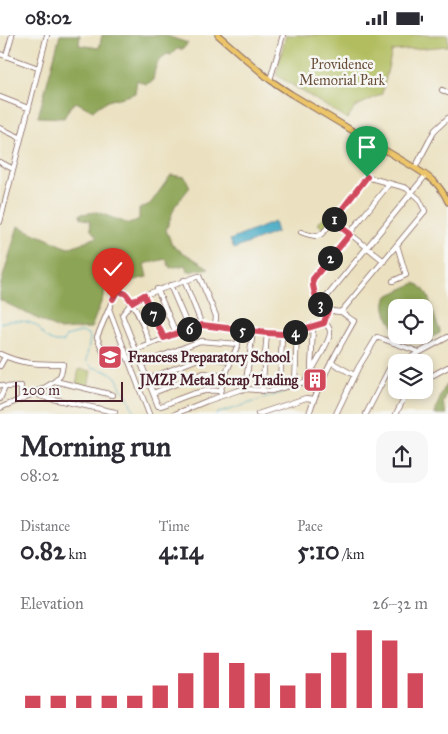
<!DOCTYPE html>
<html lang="en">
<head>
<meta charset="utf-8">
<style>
	body { margin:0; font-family:"IM FELL Great Primer",serif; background:#f7f7f7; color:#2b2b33; height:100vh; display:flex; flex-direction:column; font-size:19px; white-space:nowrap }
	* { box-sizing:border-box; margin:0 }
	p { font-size:16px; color:#7c7c81 }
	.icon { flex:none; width:28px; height:28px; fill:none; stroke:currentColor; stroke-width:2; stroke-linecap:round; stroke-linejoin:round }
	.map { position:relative; height:379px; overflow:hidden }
	.details { display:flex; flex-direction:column; background:#fff; flex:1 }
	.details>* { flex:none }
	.buttons { position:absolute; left:388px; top:264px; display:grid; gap:10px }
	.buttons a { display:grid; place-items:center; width:45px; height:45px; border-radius:10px; background:#fff; box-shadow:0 2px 8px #0003; font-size:25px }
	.scale { position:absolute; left:15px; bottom:12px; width:108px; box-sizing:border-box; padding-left:5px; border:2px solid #4a1f2b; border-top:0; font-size:14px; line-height:18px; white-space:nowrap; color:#4a1f2b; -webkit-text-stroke:4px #f6f6f2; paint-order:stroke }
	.pin { position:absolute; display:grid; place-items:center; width:42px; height:42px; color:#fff; margin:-51px -21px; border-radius:50% 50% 50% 0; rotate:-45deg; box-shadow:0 0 5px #0007 }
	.pin .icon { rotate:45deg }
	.km { position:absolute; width:25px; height:25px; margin:-12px; border-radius:50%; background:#222; color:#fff; font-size:14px; line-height:25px; text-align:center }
	.round { display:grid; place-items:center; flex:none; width:52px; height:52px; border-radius:15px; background:#f7f7f7 }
	.summary { display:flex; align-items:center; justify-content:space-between; height:85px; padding:0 20px }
	h1 { font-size:28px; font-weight:800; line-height:38px }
	.figures { display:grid; grid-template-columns:repeat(3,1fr); gap:8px; height:85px; padding:5px 20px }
	.figures div { display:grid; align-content:center }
	.figures b { font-size:25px; font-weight:800 }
	.figures small { font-size:14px; font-weight:400 }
	.figures p { font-size:14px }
	.chart { height:140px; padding:10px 20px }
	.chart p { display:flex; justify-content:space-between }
	.chart svg { width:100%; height:90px; margin-top:5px; stroke:#d1495b; stroke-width:6 }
	.status { display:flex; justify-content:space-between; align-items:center; height:35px; padding:0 25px; background:#fff; direction:ltr }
	.status svg { height:14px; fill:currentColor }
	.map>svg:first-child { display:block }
	.green { fill:#b1bd5e; stroke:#7e6e44 }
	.forest { fill:#8ca455; stroke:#6b6240 }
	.water { fill:#43a9c3; stroke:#466477 }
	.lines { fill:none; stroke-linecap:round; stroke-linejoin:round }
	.stream { stroke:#43a9c3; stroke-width:1 }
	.minor-casing { stroke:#82635f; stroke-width:6 }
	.major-casing { stroke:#82635f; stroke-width:7 }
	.minor { stroke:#fff; stroke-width:4.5 }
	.major { stroke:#edc569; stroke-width:5 }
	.route-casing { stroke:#fff; stroke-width:10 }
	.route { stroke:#d1495b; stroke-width:6 }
	.labels { text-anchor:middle; stroke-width:5; stroke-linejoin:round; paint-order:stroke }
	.park-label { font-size:14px; fill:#694e3a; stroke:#f6f6f2 }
	.poi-label { font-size:14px; font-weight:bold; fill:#4a1f2b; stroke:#f6f6f2; text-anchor:start }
</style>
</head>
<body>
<div class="status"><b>08:02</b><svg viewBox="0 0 49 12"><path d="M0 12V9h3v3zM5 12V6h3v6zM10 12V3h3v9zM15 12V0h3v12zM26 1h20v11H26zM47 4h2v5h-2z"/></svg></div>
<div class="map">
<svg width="448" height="379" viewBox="0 0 448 379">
	<rect width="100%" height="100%" fill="#f6f6f2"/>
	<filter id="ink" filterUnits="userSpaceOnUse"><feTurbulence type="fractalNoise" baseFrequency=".02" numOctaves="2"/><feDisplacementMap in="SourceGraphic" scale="10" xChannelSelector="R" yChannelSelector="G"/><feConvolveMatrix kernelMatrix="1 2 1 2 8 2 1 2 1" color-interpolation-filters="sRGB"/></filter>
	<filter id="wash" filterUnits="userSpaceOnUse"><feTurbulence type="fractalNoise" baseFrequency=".0096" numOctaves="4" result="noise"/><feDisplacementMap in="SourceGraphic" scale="20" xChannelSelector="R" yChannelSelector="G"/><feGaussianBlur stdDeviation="1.12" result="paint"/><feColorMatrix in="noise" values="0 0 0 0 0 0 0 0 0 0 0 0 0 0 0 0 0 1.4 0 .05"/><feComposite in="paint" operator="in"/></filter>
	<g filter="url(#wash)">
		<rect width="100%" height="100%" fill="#ebe1c0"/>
		<!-- green -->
		<path class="green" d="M286 0H448V11L392 16 382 59 355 72 347 84 276 40Z
			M327 178 332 182 324 194 318 189Z
			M79 334 91 336 88 352 76 350Z"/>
		<!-- forest -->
		<path class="forest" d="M60 0H80L79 10 99 13 102 0H168L167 1 188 8 183 14H177L171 20 167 19C155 27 155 33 153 46L146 49 137 45 135 58C119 65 107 62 93 76L76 67 70 72 64 83 38 82Z
			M171 140 185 142 190 152 175 171 166 195 172 209 176 213 209 233 188 237 185 230 170 233 166 224 144 229 147 242 107 252 91 293 60 295 0 265V252L18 191 68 213 97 202 91 195 90 186 81 183 80 179 97 177 129 189 139 184V174L150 169Z
			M415 248C431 253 432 281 440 295V298L432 302 429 307 424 305 421 302 415 304 412 300H424V272H396V294C388 285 381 272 387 261Z
			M445 351H448V355L443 369 447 379H434L436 378V373Z"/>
		<!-- water -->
		<path class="water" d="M274 187 277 197 234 214 230 205Z"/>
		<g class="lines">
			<!-- stream -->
			<path class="stream" d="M0 288C9 284 31 285 38 292 40 294 41 297 43 299 49 306 55 308 64 307L66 301 81 297 89 299 90 304 86 326 92 332 109 337 116 342 122 355 127 360 133 375V379
				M216 379 309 349"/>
		</g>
	</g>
	<g filter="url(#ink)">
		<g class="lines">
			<!-- minor casing -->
			<g class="minor-casing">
				<path id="minor" d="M0 19 38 33
					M6 21 12 0
					M270 45 283 0
					M442 55 448 58
					M0 62 28 73
					M0 93 21 103
					M0 127 13 134
					M415 133 435 95 448 83
					M333 185 367 142 406 153 419 164 425 176 341 277
					M0 187 47 0
					M301 197C321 205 321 201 333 185L384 226
					M184 245 202 290
					M393 246 406 240 397 210
					M170 250 189 294
					M157 254 176 298
					M144 260 164 303
					M320 270 426 140
					M109 274 149 379
					M324 288 328 275
					M215 292 216 281 199 241 144 260 132 267 122 280 158 371H161C180 364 199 353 220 356
					M136 315 189 294 202 290 267 298 282 299 297 296 324 288
					M0 319C24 330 37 329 63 329 62 333 62 338 60 341 52 353 14 367 0 373
					M126 320 111 326H107L97 302 113 264 116 258 119 256C133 259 145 296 150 309
					M331 327 354 340
					M400 328 448 302
					M142 329 200 306 238 309
					M0 331 5 322
					M311 334 313 290
					M148 344 203 322 231 326
					M424 345 448 332
					M55 346 113 360
					M295 349 297 296
					M0 350 5 352 0 364
					M5 352 21 351V364
					M280 353 282 299
					M245 354 253 296
					M37 356 40 361 43 362 115 377
					M262 356 267 298
					M220 357 225 341 238 309 239 295
					M153 358 204 338 225 341
					M175 379 207 366 239 355 245 354 271 356 295 349 305 347C310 337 331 306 330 297 330 292 327 290 324 288
					M258 379 306 363 314 364
					M309 379C319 346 337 317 354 286 350 284 345 279 341 277 337 276 332 277 329 275 318 271 312 255 313 244L389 149
					M336 379 358 333 377 302 383 304 419 317
					M366 379 389 334 396 330
					M396 379 408 355"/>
			</g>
			<!-- major casing -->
			<g class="major-casing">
				<path id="major" d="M218 0 270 45 291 59 415 133C431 143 440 149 448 167"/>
			</g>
			<!-- minor -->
			<use href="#minor" class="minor"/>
			<!-- major -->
			<use href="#major" class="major"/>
		</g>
	</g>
	<g class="lines" filter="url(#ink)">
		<!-- route casing -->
		<g class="route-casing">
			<path id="route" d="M113 264 116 258 119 256 126 259 132 267 144 260 164 303 189 294 202 290 267 298 282 299 297 296 324 288 328 275C326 273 323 272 320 270 316 265 312 251 313 244L350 199 333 186 367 142"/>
		</g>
		<!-- route -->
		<use href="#route" class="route"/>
	</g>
	<!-- icons -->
	<defs>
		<g id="school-square" transform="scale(1.25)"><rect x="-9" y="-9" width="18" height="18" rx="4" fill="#d1495b" stroke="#f6f6f2"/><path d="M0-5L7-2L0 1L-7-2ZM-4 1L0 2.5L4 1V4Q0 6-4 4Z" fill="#fff"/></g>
		<g id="building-square" transform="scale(1.25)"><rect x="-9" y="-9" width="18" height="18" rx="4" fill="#d1495b" stroke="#f6f6f2"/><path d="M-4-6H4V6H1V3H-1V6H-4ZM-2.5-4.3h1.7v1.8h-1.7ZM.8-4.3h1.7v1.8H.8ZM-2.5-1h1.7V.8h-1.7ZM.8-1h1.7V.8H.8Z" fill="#fff"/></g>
	</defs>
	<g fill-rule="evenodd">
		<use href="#school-square" x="110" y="322"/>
		<use href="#building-square" x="315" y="345"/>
	</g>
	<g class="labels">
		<!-- park labels -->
		<g class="park-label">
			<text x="342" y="34">Providence<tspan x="342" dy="16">Memorial Park</tspan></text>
		</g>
		<!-- poi labels -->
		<g class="poi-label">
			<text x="128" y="327">Francess Preparatory School</text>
			<text x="298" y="350" text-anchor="end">JMZP Metal Scrap Trading</text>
		</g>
	</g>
</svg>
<div class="buttons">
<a><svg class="icon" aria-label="locate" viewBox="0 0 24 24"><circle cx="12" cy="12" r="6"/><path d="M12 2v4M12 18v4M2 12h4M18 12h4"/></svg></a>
<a><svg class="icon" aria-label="layers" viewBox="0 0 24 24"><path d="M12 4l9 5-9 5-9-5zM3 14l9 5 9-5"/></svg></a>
</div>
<div class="scale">200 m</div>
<div class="pin" style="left:367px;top:142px;background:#1e9e55"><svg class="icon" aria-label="arrive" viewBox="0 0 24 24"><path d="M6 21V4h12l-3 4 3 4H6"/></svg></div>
<div class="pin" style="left:113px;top:264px;background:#d93025"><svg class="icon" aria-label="check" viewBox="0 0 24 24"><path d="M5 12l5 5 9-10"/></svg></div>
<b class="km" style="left:334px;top:184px">1</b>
<b class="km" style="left:330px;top:223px">2</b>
<b class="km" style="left:320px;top:269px">3</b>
<b class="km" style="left:295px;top:297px">4</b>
<b class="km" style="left:242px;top:295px">5</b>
<b class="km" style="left:189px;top:294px">6</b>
<b class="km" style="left:153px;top:279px">7</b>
</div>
<section class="details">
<div class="summary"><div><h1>Morning run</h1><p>08:02</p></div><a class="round"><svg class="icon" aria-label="share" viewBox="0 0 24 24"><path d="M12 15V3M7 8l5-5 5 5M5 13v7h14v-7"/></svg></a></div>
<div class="figures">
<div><p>Distance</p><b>0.82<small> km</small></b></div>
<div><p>Time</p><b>4:14</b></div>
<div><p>Pace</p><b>5:10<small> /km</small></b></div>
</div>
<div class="chart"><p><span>Elevation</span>26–32 m</p>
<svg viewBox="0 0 160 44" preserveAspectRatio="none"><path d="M5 44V38M15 44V38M25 44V38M35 44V38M45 44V38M55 44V33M65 44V27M75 44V17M85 44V22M95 44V27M105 44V33M115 44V27M125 44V17M135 44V6M145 44V11M155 44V27"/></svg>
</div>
</section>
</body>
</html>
